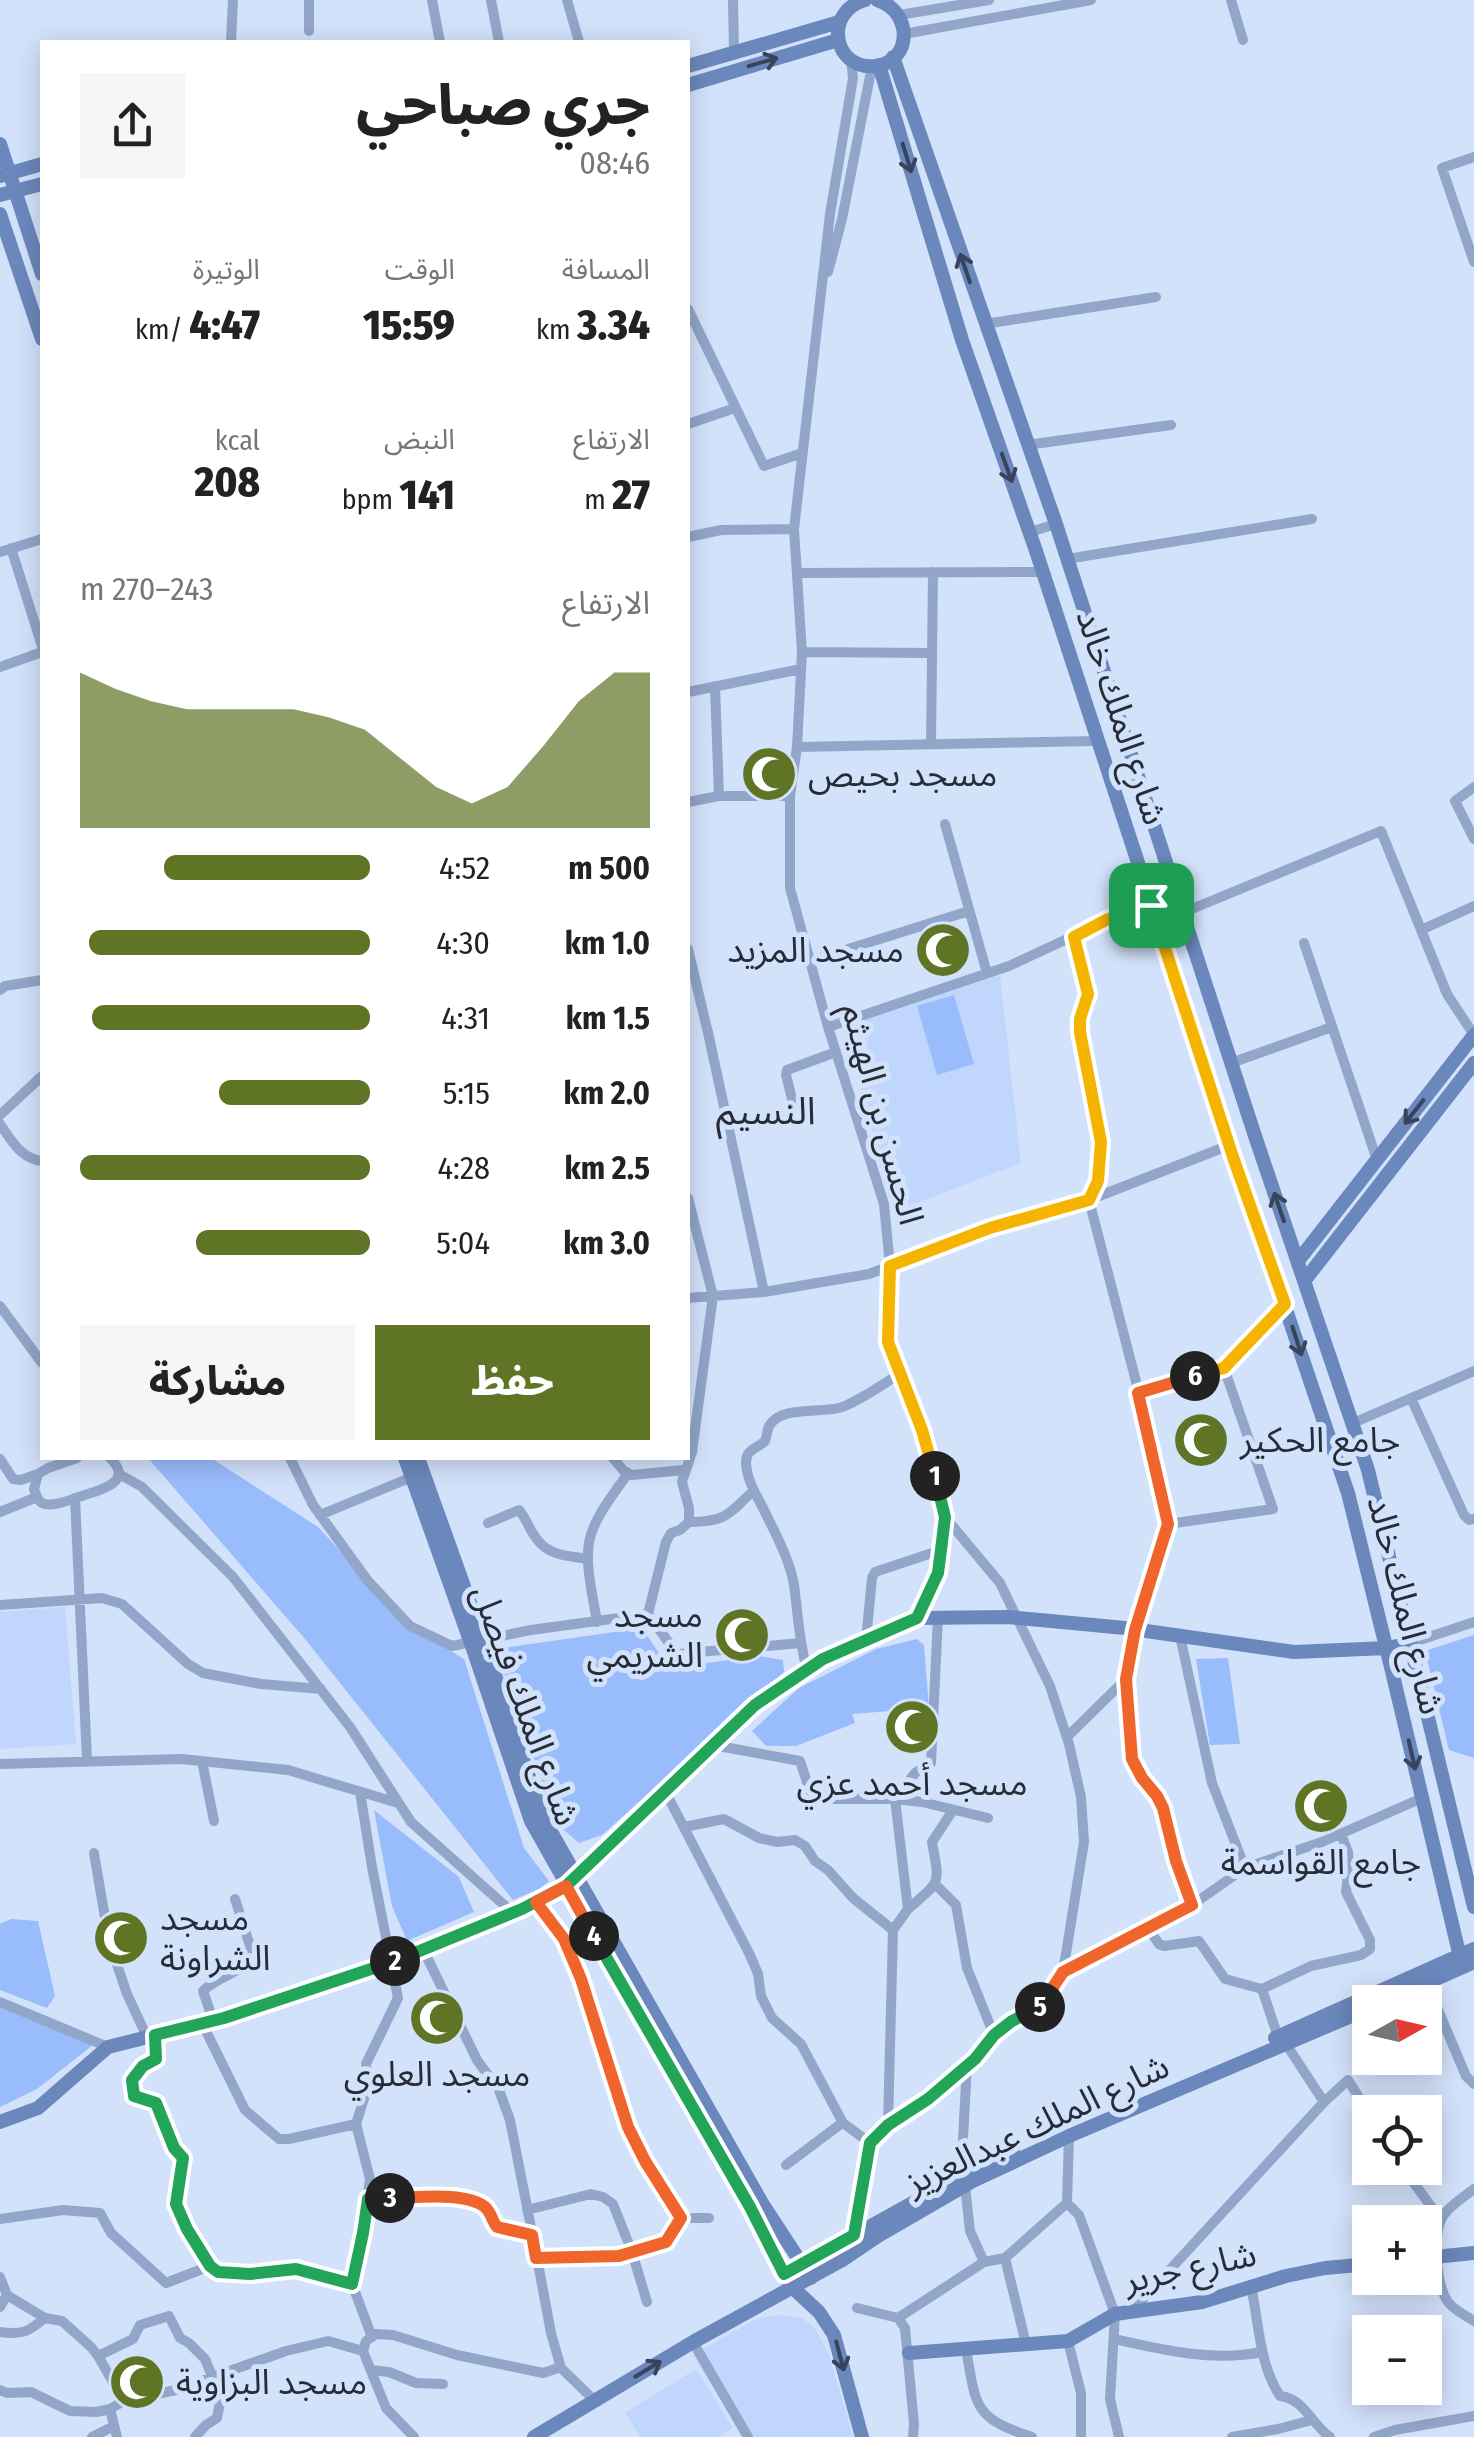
<!DOCTYPE html>
<html lang="ar">
<head>
<meta charset="utf-8">
<style>
	body { margin:0; font-family:"Fira Sans Condensed","Noto Sans Arabic",sans-serif; background:#f6f6f6; color:#222; direction:rtl; height:100vh; display:flex; flex-direction:column; font-size:38px; white-space:nowrap }
	* { box-sizing:border-box; margin:0 }
	p { font-size:32px; color:#767676 }
	.icon { flex:none; width:55px; height:55px; fill:none; stroke:currentColor; stroke-width:2; stroke-linecap:round; stroke-linejoin:round }
	.map { position:relative; flex:1; overflow:hidden; direction:ltr }
	.drawer { position:absolute; left:40px; top:40px; width:650px; height:1420px; display:flex; flex-direction:column; background:#fff; border-radius:0px; box-shadow:0 5px 25px #0003; direction:rtl }
	.drawer>* { flex:none }
	.needle { width:65px; rotate:82deg }
	.controls { position:absolute; left:1352px; top:1985px; display:grid; gap:20px }
	.controls a { display:grid; place-items:center; width:90px; height:90px; border-radius:0px; background:#fff; box-shadow:0 5px 25px #0003; font-size:50px }
	.pin { position:absolute; display:grid; place-items:center; width:85px; height:85px; color:#fff; margin:-42px; border-radius:20px; box-shadow:0 5px 15px #0006 }
	.km { position:absolute; width:50px; height:50px; margin:-25px; border-radius:50%; background:#222; color:#fff; font-size:28px; line-height:50px; text-align:center }
	.round { display:grid; place-items:center; flex:none; width:105px; height:105px; border-radius:0px; background:#f6f6f6 }
	.headline { display:flex; align-items:center; justify-content:space-between; height:170px; padding:0 40px }
	h1 { font-size:55px; font-weight:800; line-height:75px }
	.stats { display:grid; grid-template-columns:repeat(3,1fr); gap:15px; height:170px; padding:10px 40px }
	.stats div { display:grid; align-content:center }
	.stats b { font-size:42px; font-weight:800 }
	.stats small { font-size:28px; font-weight:400 }
	.stats p { font-size:28px }
	.chart { height:280px; padding:20px 40px }
	.chart p { display:flex; justify-content:space-between }
	.chart svg { width:100%; height:180px; margin-top:10px; fill:#5f7424; opacity:.7 }
	.action { display:flex; gap:20px; margin-top:auto; padding:20px 40px }
	.action a { flex:1; height:115px; border-radius:0px; background:#5f7424; color:#fff; font-size:40px; font-weight:800; line-height:115px; text-align:center }
	.action a+a { background:#f6f6f6; color:#222 }
	ul { padding:0 40px; list-style:none; font-size:32px }
	li { display:grid; grid-template-columns:160px 120px 1fr; align-items:center; height:75px }
	li i { height:25px; border-radius:12px; background:#5f7424 }
	.map>svg:first-child { display:block }
	.built { fill:#c1d6fc }
	.green { fill:#99bcfc }
	.lines { fill:none; stroke-linecap:round; stroke-linejoin:round }
	.street { stroke:#92a6ca; stroke-width:10 }
	.secondary { stroke:#6b88bc; stroke-width:14 }
	.oneway { stroke:#37445a }
	.split-1-casing { stroke:#fff; stroke-width:20 }
	.split-2-casing { stroke:#fff; stroke-width:20 }
	.split-3-casing { stroke:#fff; stroke-width:20 }
	.split-4-casing { stroke:#fff; stroke-width:20 }
	.split-5-casing { stroke:#fff; stroke-width:20 }
	.split-6-casing { stroke:#fff; stroke-width:20 }
	.split-7-casing { stroke:#fff; stroke-width:20 }
	.split-1 { stroke:#f5b400; stroke-width:12 }
	.split-2 { stroke:#22a559; stroke-width:12 }
	.split-3 { stroke:#22a559; stroke-width:12 }
	.split-4 { stroke:#f0652b; stroke-width:12 }
	.split-5 { stroke:#22a559; stroke-width:12 }
	.split-6 { stroke:#f0652b; stroke-width:12 }
	.split-7 { stroke:#f5b400; stroke-width:12 }
	.labels { text-anchor:middle; stroke-width:10; stroke-linejoin:round; paint-order:stroke }
	.street-label { font-size:35px; fill:#262d39; stroke:#d3e2fb }
	.poi-label { font-size:35px; fill:#262d39; stroke:#d3e2fb; text-anchor:start }
	.neighbourhood-label { font-size:38px; fill:#262d39; stroke:#d3e2fb }
</style>
</head>
<body>
<div class="map">
<svg width="1474" height="2437" viewBox="0 0 1474 2437">
	<rect width="100%" height="100%" fill="#d3e2fb"/>
	<!-- built -->
	<path class="built" d="M1000 975 1021 1163 894 1212 844 1026Z
		M65 1607 76 1744 0 1749V1612Z
		M785 2315 802 2318 814 2327 829 2354 853 2437H743L693 2355 754 2320 769 2316Z
		M696 2369 733 2428 718 2437H641L625 2413Z"/>
	<!-- green -->
	<path class="green" d="M954 995 974 1064 937 1075 917 1006Z
		M148 1458H211L318 1527 410 1626 464 1659 524 1848 549 1881 539 1889 513 1900 305 1639Z
		M642 1628 669 1668 759 1656 783 1660 784 1672 602 1835 579 1843 557 1824 499 1658 503 1648Z
		M1474 1635V1758L1449 1750 1425 1651Z
		M917 1639 924 1645 929 1708 852 1714 855 1723 796 1746H766L752 1731 799 1688 876 1649Z
		M1228 1658 1240 1744 1210 1745 1196 1659Z
		M374 1810 459 1877 474 1912 407 1941 392 1906Z
		M11 1919 38 1921 55 1996 47 2008 0 1990V1924Z
		M0 2006 93 2045 37 2089 0 2107Z"/>
	<g class="lines">
		<!-- street -->
		<path class="street" d="M309 0V31
			M432 0 440 42
			M491 0 499 42
			M567 0 579 42
			M733 0 734 51
			M1231 0 1243 40
			M899 15 989 0
			M904 34 1091 0
			M231 42 233 0
			M851 59 853 78 830 214 794 529 802 652 797 747 790 796V888L828 1027 884 1204 890 1266 888 1342 923 1430 945 1517 938 1573 917 1618
			M1474 157 1442 168 1474 262
			M828 272 842 219 872 66
			M688 309 764 466 802 453
			M985 324 1156 297
			M688 424 735 408
			M1027 445 1171 425
			M1030 532 1056 524
			M688 537 721 530 794 529
			M11 548 42 646
			M0 552 42 539
			M1067 559 1312 519
			M797 573 1043 572
			M802 652 932 653
			M0 667 42 652
			M715 686 719 796
			M688 692 801 669
			M931 744 933 572
			M797 747 1097 741
			M1474 787 1455 801 1474 839
			M688 802 719 796H790
			M945 824 987 973
			M1182 913 1381 831 1447 994 1474 1035
			M1421 930 1474 906
			M1074 937 1087 993 1080 1019V1032L1101 1142 1098 1181 1089 1200 1139 1393
			M1304 943 1377 1160
			M688 949 709 1037 764 1292
			M810 961 969 911
			M0 990 5 986 42 980
			M828 1027 1009 966 1106 921 1151 905
			M1231 1063 1332 1027
			M794 1107 786 1075 787 1070 836 1052
			M0 1115 42 1076
			M0 1124C11 1140 21 1159 42 1161
			M688 1298 764 1292 869 1274 990 1228 1089 1200 1230 1145
			M0 1306 42 1363
			M1224 1368 1273 1509 1168 1524 1139 1393 1224 1368 1285 1303
			M1411 1398 1464 1515 1469 1520 1474 1519
			M1353 1423 1474 1371
			M290 1458 313 1505 368 1581 410 1626 452 1646 531 1630 648 1614 677 1654 800 1643
			M613 1458 624 1471 632 1475 684 1470
			M0 1459 13 1479 21 1480 38 1474
			M119 1474 142 1487 233 1577 350 1727 411 1822 513 1913
			M37 1497C38 1499 40 1502 42 1503 53 1508 71 1499 82 1496 100 1490 135 1482 110 1458
			M37 1497 34 1489 38 1474 48 1468 77 1458
			M75 1498 87 1760
			M0 1512 37 1497
			M320 1515 412 1477
			M689 1522C726 1522 729 1514 754 1490
			M488 1523 519 1510C526 1518 529 1529 536 1538 548 1556 569 1556 588 1559
			M0 1605 102 1598 122 1604 188 1664 203 1673 261 1684 321 1689
			M648 1614 666 1542 671 1533 680 1530 689 1522V1508L682 1482 692 1452 713 1296 688 1198
			M597 1622C593 1596 585 1567 589 1542 594 1517 614 1494 628 1473
			M1180 1636 1212 1783 1245 1868
			M866 1640 872 1578 875 1572 941 1550
			M1411 1643 1474 1622
			M807 1670C799 1642 798 1614 794 1585 789 1557 774 1531 762 1506 755 1493 746 1477 746 1462 746 1449 757 1449 765 1441 767 1436 767 1431 769 1426 782 1404 825 1415 845 1406 864 1398 883 1384 901 1373
			M1126 1679 1132 1759 1142 1778 1157 1796 1163 1808 1176 1861 1192 1905
			M1067 1737 1126 1679 1135 1630 1168 1524
			M713 1745 800 1761 810 1791 830 1799H895L908 1909 893 1930 888 2125
			M202 1761 214 1821
			M0 1764 182 1759 288 1770 398 1803
			M665 1791 750 1955 758 1974 761 1996 772 2018 801 2044 843 2123 870 2143
			M895 1799 915 1773 931 1763 938 1617
			M895 1799 922 1802 988 1818
			M684 1827 724 1819 759 1838 777 1842 795 1840 805 1846 815 1861 828 1870 853 1898 893 1930
			M94 1853 109 1941 127 1994 147 2037
			M936 1885 956 1905 967 1968 994 2035
			M535 1902 563 1939 581 1979 628 2127 645 2161 681 2218H709
			M908 1909C941 1880 940 1886 932 1842L953 1810
			M1148 1928 1159 1944 1164 1946 1199 1941 1225 1979 1262 1989
			M424 1951 477 2060 499 2090 510 2120 537 2258
			M1063 1972 1192 1905 1245 1868 1322 1842 1422 1798
			M1427 1984 1466 2076 1474 2084
			M0 2002 108 2047
			M213 2020 203 1991C217 1977 244 1972 253 1955L235 1899
			M202 2023 245 2110 279 2139H289L356 2124
			M1278 2037 1262 1989 1311 1966 1361 1955 1370 1949V1940L1346 1892 1349 1865 1348 1852 1341 1834
			M1324 2102 1348 2080 1370 2115
			M786 2165 842 2123
			M1403 2168 1441 2220
			M961 2176 967 2065
			M965 2186 970 2231 984 2262
			M1474 2189C1464 2197 1450 2205 1443 2216 1432 2234 1436 2285 1448 2302 1454 2310 1466 2316 1474 2321
			M368 2199C394 2198 466 2191 485 2207 490 2212 493 2221 497 2227L532 2235
			M1067 2203 1079 2215 1115 2314 1110 2399 1119 2437
			M527 2210 591 2194 603 2197 613 2204 632 2252 647 2302
			M0 2219 63 2210 100 2213 111 2233 166 2283 210 2266 187 2229 176 2204 183 2158 174 2148 156 2103 135 2096 133 2080 143 2066 156 2059 155 2035
			M854 2235 870 2143 888 2125 928 2099 975 2059 994 2035 1012 2021 1042 2006 1063 1972 1084 1842 1081 1797 1069 1744 1050 1686 1000 1583 945 1517
			M210 2266C234 2284 270 2267 297 2270 315 2271 334 2279 352 2284L372 2337
			M0 2277 7 2295
			M352 2284 363 2233 370 2179 356 2124 369 2083 366 2064 398 1998 372 1867 360 1792
			M1251 2286C1259 2323 1259 2364 1280 2396 1305 2399 1311 2424 1330 2437
			M0 2307 7 2295 45 2318
			M857 2308 898 2318 905 2328 914 2424 913 2437
			M1131 2312 1324 2102 1286 2044
			M898 2318 984 2262 1005 2258
			M0 2332C23 2335 28 2332 45 2318L62 2321 91 2347 98 2356 124 2401
			M1114 2339C1162 2350 1213 2362 1262 2352
			M1068 2341 1081 2393V2437
			M693 2342 748 2437
			M1026 2344 1005 2258 1067 2203 1069 2136
			M966 2349C976 2406 973 2418 1032 2437
			M98 2356 133 2339 140 2325 169 2316 180 2338 189 2343 205 2359 213 2378
			M371 2370 389 2372 416 2383 443 2384
			M0 2390 7 2393 31 2392 70 2411 96 2412 110 2409
			M595 2401 561 2368 551 2333 537 2258 619 2256 666 2242 681 2218
			M92 2437 114 2426
			M117 2437 110 2409 124 2401 176 2390 286 2351 328 2341 363 2351
			M195 2437 206 2425 217 2418 226 2373
			M414 2437 386 2408 363 2351 366 2341 376 2334 393 2335 457 2355 543 2373 561 2367
			M1232 2437 1278 2429 1312 2420
			M1374 2437 1395 2430 1474 2416"/>
		<!-- secondary -->
		<path class="secondary" d="M865 0C823 12 833 70 875 66 913 62 913 11 877 0
			M893 57 1056 524 1255 1136 1368 1470 1474 1907
			M879 65 962 340 1035 548 1235 1159 1348 1493 1390 1663 1460 1957 1464 1966
			M688 66 839 22
			M688 85 838 40
			M0 144 42 274
			M0 176 42 164
			M0 195 42 184
			M0 214 42 339
			M1298 1261 1474 1035
			M1305 1280 1474 1063
			M405 1458 473 1649 531 1821 749 2207 784 2274 793 2288 819 2312 834 2335 862 2437
			M418 1458 485 1645 542 1816 762 2203 811 2278
			M1384 2002 1474 1962
			M1275 2038 1474 1949
			M0 2122 38 2108 108 2047 224 2018 417 1954 522 1909 566 1886 755 1705 823 1659 917 1618 1008 1617 1125 1628 1294 1652 1387 1648 1411 1643
			M1425 2258 1474 2253
			M784 2274 970 2171 1013 2152
			M909 2353 1068 2341 1115 2314 1202 2302 1286 2276 1325 2268 1370 2264
			M534 2437 693 2342 844 2259 878 2236 973 2181 1069 2136 1370 2008"/>
	</g>
	<!-- one-way arrows -->
	<defs><path id="oneway-shaft" d="M-6 0H5M1.5-3L5.5 0L1.5 3" fill="none" stroke-width="1.6" stroke-linecap="round" stroke-linejoin="round" transform="scale(2.5)"/></defs>
	<g class="oneway">
		<use href="#oneway-shaft" transform="translate(763 62) rotate(-16)"/>
		<use href="#oneway-shaft" transform="translate(907 158) rotate(73)"/>
		<use href="#oneway-shaft" transform="translate(965 268) rotate(-109)"/>
		<use href="#oneway-shaft" transform="translate(1007 468) rotate(70)"/>
		<use href="#oneway-shaft" transform="translate(1414 1112) rotate(128)"/>
		<use href="#oneway-shaft" transform="translate(1279 1207) rotate(-109)"/>
		<use href="#oneway-shaft" transform="translate(1297 1341) rotate(72)"/>
		<use href="#oneway-shaft" transform="translate(1412 1755) rotate(77)"/>
		<use href="#oneway-shaft" transform="translate(840 2356) rotate(75)"/>
		<use href="#oneway-shaft" transform="translate(648 2369) rotate(-31)"/>
	</g>
	<g class="lines">
		<!-- split-1 casing -->
		<g class="split-1-casing">
			<path id="split-1" d="M935 1476 922 1430 888 1342 890 1266 990 1228 1089 1200 1098 1181 1101 1142 1080 1032V1019L1088 994 1074 937 1106 920 1151 905"/>
		</g>
		<!-- split-2 casing -->
		<g class="split-2-casing">
			<path id="split-2" d="M395 1961 522 1909 566 1886 755 1705 823 1659 917 1618 938 1573 941 1550 945 1517 935 1476"/>
		</g>
		<!-- split-3 casing -->
		<g class="split-3-casing">
			<path id="split-3" d="M390 2198 368 2199 363 2233 352 2284 296 2269 250 2274 218 2272 210 2266 187 2229 176 2204 183 2158 174 2148 156 2103 134 2096 132 2080 143 2066 156 2059 155 2035 224 2018 395 1961"/>
		</g>
		<!-- split-4 casing -->
		<g class="split-4-casing">
			<path id="split-4" d="M390 2198C415 2198 465 2191 485 2207 491 2212 492 2221 497 2227L532 2235 536 2258 619 2256 666 2242 681 2218 645 2161 628 2127 581 1979 564 1939 536 1902 566 1886 594 1936"/>
		</g>
		<!-- split-5 casing -->
		<g class="split-5-casing">
			<path id="split-5" d="M594 1936 750 2207 784 2274 854 2235 870 2143 888 2125 928 2099 975 2059 994 2035 1012 2021 1040 2007"/>
		</g>
		<!-- split-6 casing -->
		<g class="split-6-casing">
			<path id="split-6" d="M1040 2007 1063 1972 1192 1905 1176 1861 1163 1808 1157 1796 1142 1778 1132 1759 1126 1679 1135 1630 1168 1524 1138 1393 1195 1376"/>
		</g>
		<!-- split-7 casing -->
		<g class="split-7-casing">
			<path id="split-7" d="M1151 905 1234 1160 1285 1304 1224 1368 1195 1376"/>
		</g>
		<!-- split-1 -->
		<use href="#split-1" class="split-1"/>
		<!-- split-2 -->
		<use href="#split-2" class="split-2"/>
		<!-- split-3 -->
		<use href="#split-3" class="split-3"/>
		<!-- split-4 -->
		<use href="#split-4" class="split-4"/>
		<!-- split-5 -->
		<use href="#split-5" class="split-5"/>
		<!-- split-6 -->
		<use href="#split-6" class="split-6"/>
		<!-- split-7 -->
		<use href="#split-7" class="split-7"/>
	</g>
	<!-- icons -->
	<defs>
		<g id="mosque-disc" transform="scale(2.875)"><circle r="9.5" fill="#5f7424" stroke="#d3e2fb"/><path d="M3.5-4.9A6 6 0 1 0 3.5 4.9A5 5 0 1 1 3.5-4.9Z" fill="#fff"/></g>
	</defs>
	<g fill-rule="evenodd">
		<use href="#mosque-disc" x="769" y="774"/>
		<use href="#mosque-disc" x="943" y="950"/>
		<use href="#mosque-disc" x="1201" y="1440"/>
		<use href="#mosque-disc" x="742" y="1635"/>
		<use href="#mosque-disc" x="912" y="1727"/>
		<use href="#mosque-disc" x="1321" y="1806"/>
		<use href="#mosque-disc" x="121" y="1938"/>
		<use href="#mosque-disc" x="437" y="2018"/>
		<use href="#mosque-disc" x="137" y="2382"/>
	</g>
	<g class="labels">
		<!-- street labels -->
		<g class="street-label">
			<text transform="translate(1122 717) rotate(72)" y="12">شارع الملك خالد</text>
			<text transform="translate(883 1114) rotate(75)" y="12">الحسن بن الهيثم</text>
			<text transform="translate(1406 1605) rotate(76)" y="12">شارع الملك خالد</text>
			<text transform="translate(526 1705) rotate(70)" y="12">شارع الملك فيصل</text>
			<text transform="translate(1037 2124) rotate(-25)" y="12">شارع الملك عبدالعزيز</text>
			<text transform="translate(1190 2267) rotate(-12)" y="12">شارع جرير</text>
		</g>
		<!-- poi labels -->
		<g class="poi-label">
			<text x="808" y="786">مسجد بحيص</text>
			<text x="904" y="962" text-anchor="end">مسجد المزيد</text>
			<text x="1240" y="1452">جامع الحكير</text>
			<text x="703" y="1627" text-anchor="end">مسجد<tspan x="703" dy="40">الشريمي</tspan></text>
			<text x="912" y="1795" text-anchor="middle">مسجد أحمد عزي</text>
			<text x="1321" y="1874" text-anchor="middle">جامع القواسمة</text>
			<text x="160" y="1930">مسجد<tspan x="160" dy="40">الشراونة</tspan></text>
			<text x="437" y="2086" text-anchor="middle">مسجد العلوي</text>
			<text x="176" y="2394">مسجد البزاوية</text>
		</g>
		<!-- neighbourhood labels -->
		<g class="neighbourhood-label">
			<text x="766" y="1124">النسيم</text>
		</g>
	</g>
</svg>
<div class="controls">
<a><svg class="needle" viewBox="-14 -14 28 28"><path d="M0-13l5 13h-10z" fill="#e53935"/><path d="M0 13l5-13h-10z" fill="#767676"/></svg></a>
<a><svg class="icon" aria-label="locate" viewBox="0 0 24 24"><circle cx="12" cy="12" r="6"/><path d="M12 2v4M12 18v4M2 12h4M18 12h4"/></svg></a>
<a>+</a>
<a>−</a>
</div>
<div class="pin" style="left:1151px;top:905px;background:#1e9e55"><svg class="icon" aria-label="arrive" viewBox="0 0 24 24"><path d="M6 21V4h12l-3 4 3 4H6"/></svg></div>
<b class="km" style="left:935px;top:1476px">1</b>
<b class="km" style="left:395px;top:1961px">2</b>
<b class="km" style="left:390px;top:2198px">3</b>
<b class="km" style="left:594px;top:1936px">4</b>
<b class="km" style="left:1040px;top:2007px">5</b>
<b class="km" style="left:1195px;top:1376px">6</b>
<section class="drawer">
<div class="headline"><div><h1>جري صباحي</h1><p>08:46</p></div><a class="round"><svg class="icon" aria-label="share" viewBox="0 0 24 24"><path d="M12 15V3M7 8l5-5 5 5M5 13v7h14v-7"/></svg></a></div>
<div class="stats">
<div><p>المسافة</p><b>3.34<small> km</small></b></div>
<div><p>الوقت</p><b>15:59</b></div>
<div><p>الوتيرة</p><b>4:47<small> /km</small></b></div>
</div>
<div class="stats">
<div><p>الارتفاع</p><b>27<small> m</small></b></div>
<div><p>النبض</p><b>141<small> bpm</small></b></div>
<div><p>kcal</p><b>208</b></div>
</div>
<div class="chart"><p><span>الارتفاع</span>243–270 m</p>
<svg viewBox="0 0 160 44" preserveAspectRatio="none"><path d="M0 44V6L10 10L20 13L30 15L40 15L50 15L60 15L70 17L80 20L90 27L100 34L110 38L120 34L130 24L140 13L150 6L160 6V44z"/></svg>
</div>
<ul>
<li><b>500 m</b>4:52<i style="width:71%"></i></li>
<li><b>1.0 km</b>4:30<i style="width:97%"></i></li>
<li><b>1.5 km</b>4:31<i style="width:96%"></i></li>
<li><b>2.0 km</b>5:15<i style="width:52%"></i></li>
<li><b>2.5 km</b>4:28<i style="width:100%"></i></li>
<li><b>3.0 km</b>5:04<i style="width:60%"></i></li>
</ul>
<div class="action"><a>حفظ</a><a>مشاركة</a></div>
</section>
</div>
</body>
</html>
